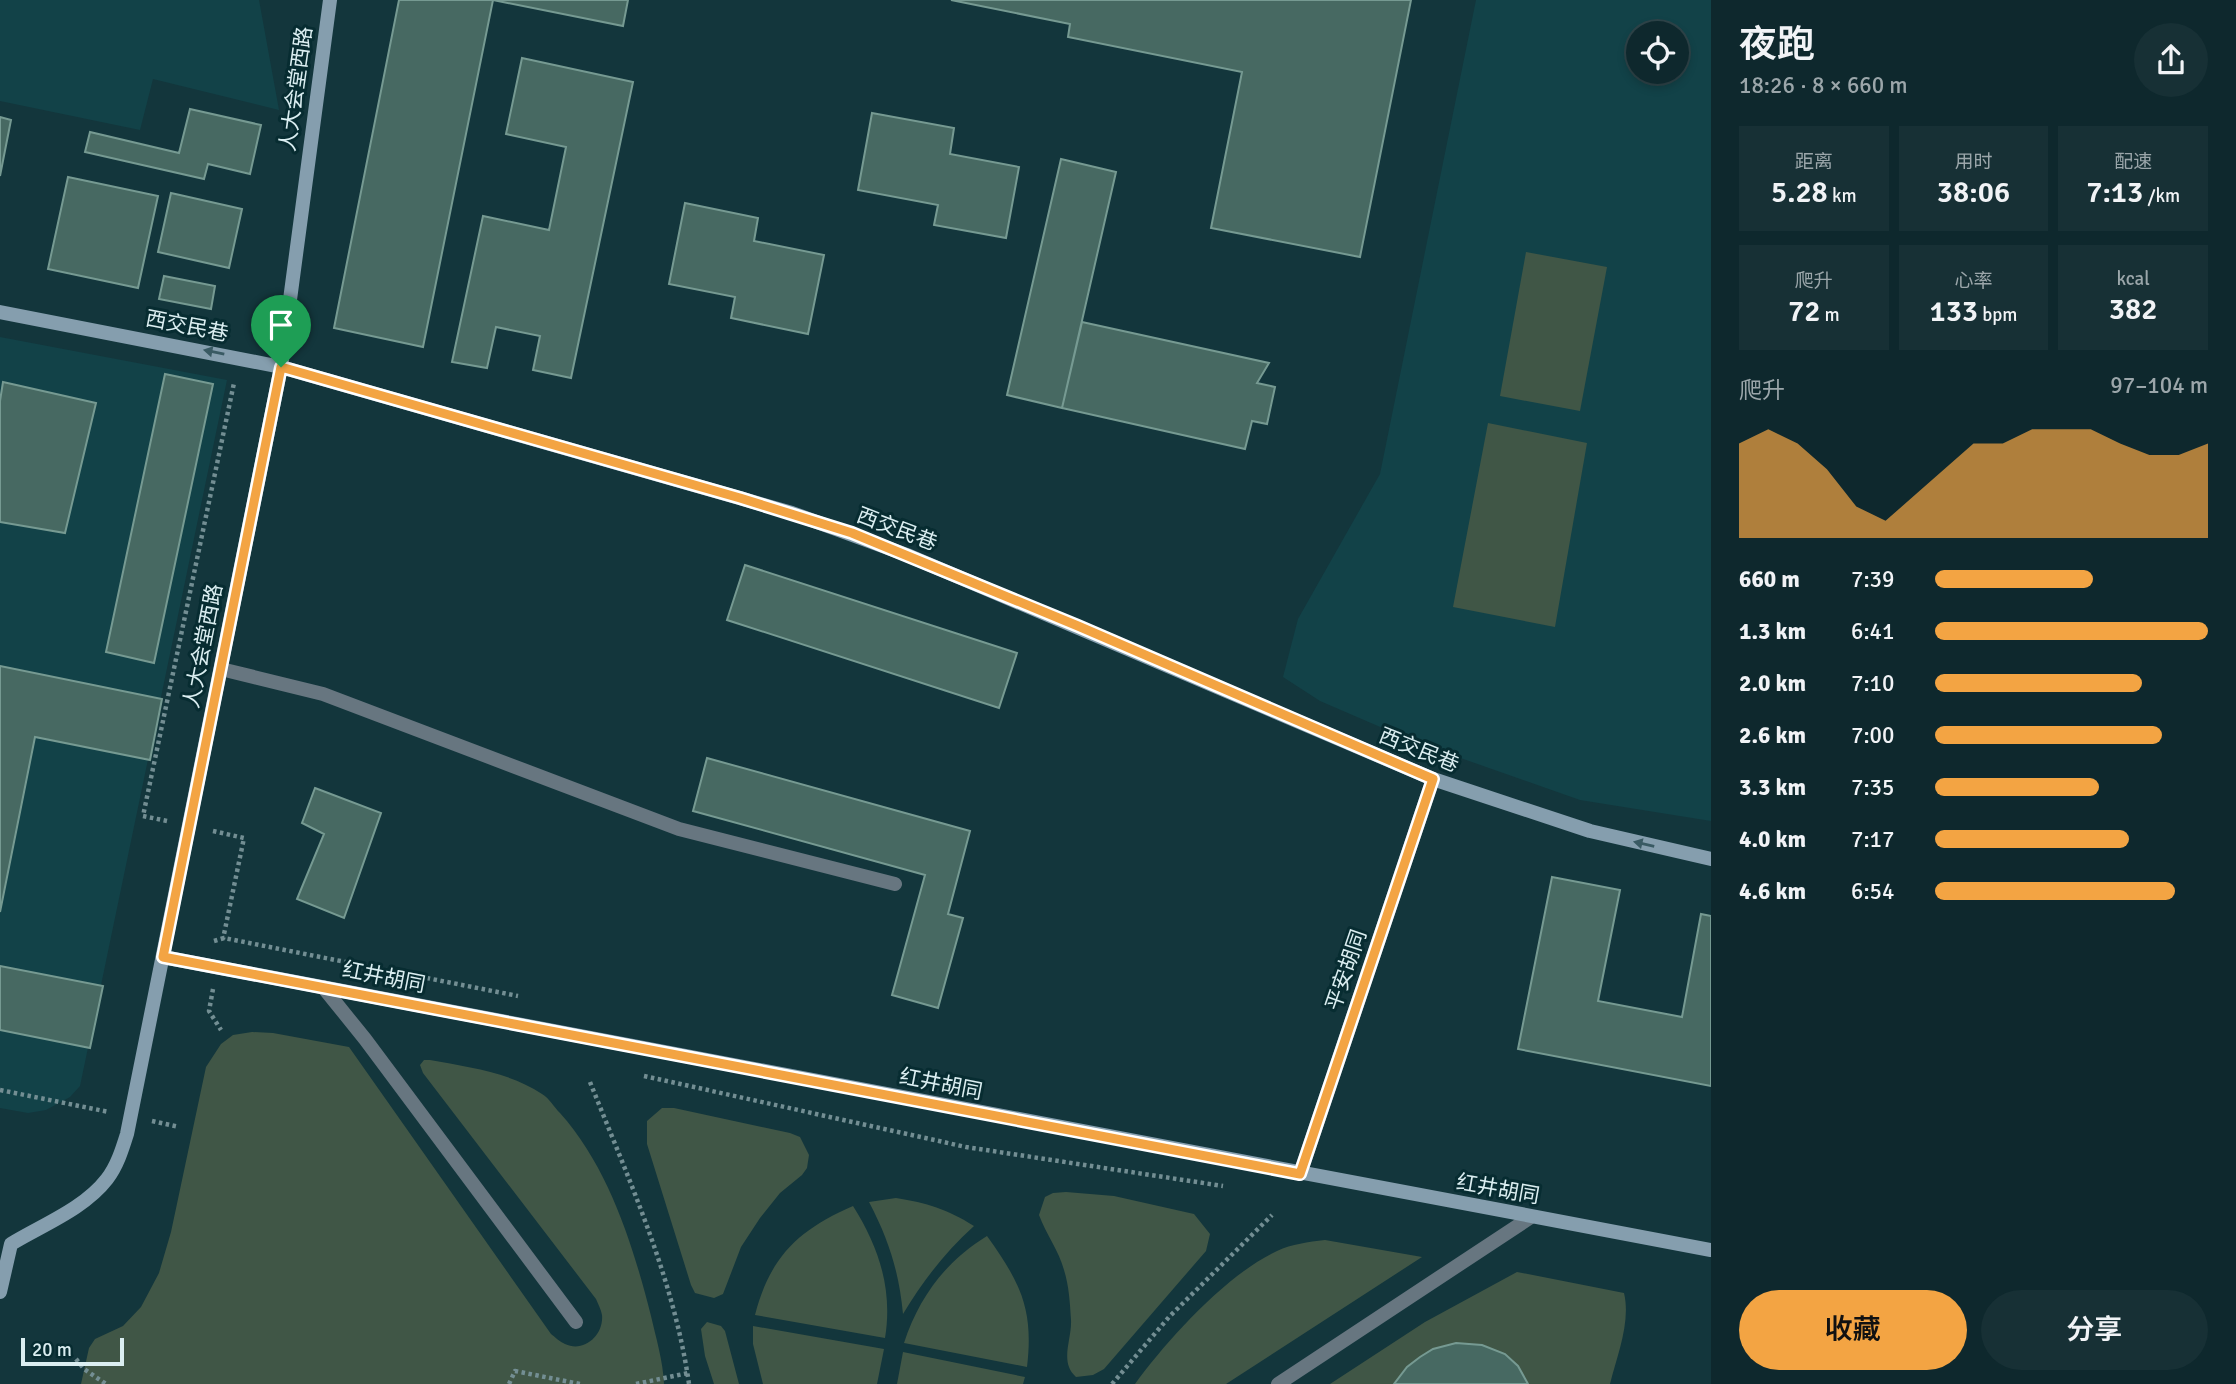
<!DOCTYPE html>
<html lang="zh">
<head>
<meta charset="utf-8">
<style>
	body { margin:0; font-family:Signika,"Noto Sans SC",sans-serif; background:#173035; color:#f1f3f6; height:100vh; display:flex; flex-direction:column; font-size:26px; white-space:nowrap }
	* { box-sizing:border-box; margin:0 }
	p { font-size:23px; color:#9ba6aa }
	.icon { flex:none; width:38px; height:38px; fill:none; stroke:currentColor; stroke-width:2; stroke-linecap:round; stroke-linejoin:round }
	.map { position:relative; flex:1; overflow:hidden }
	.side { display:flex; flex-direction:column; background:#0e282d; width:525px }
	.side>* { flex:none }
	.fabs { position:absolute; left:1626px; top:21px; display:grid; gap:14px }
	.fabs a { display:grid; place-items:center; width:63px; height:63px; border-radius:50%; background:#0e282d; box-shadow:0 4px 10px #0003,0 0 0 2px #2e4449; font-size:35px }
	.scale { position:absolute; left:21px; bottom:18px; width:103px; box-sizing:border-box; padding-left:7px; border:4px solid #dbeef1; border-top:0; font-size:19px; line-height:24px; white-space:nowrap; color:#dbeef1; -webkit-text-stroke:5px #072c31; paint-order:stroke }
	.pin { position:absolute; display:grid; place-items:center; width:60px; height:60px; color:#fff; margin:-72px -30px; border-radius:50% 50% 50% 0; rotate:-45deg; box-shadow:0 0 7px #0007 }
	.pin .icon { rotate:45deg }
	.round { display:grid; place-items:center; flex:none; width:74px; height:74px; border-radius:37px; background:#173035 }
	.overview { display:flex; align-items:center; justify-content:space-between; height:119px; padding:0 28px }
	h1 { font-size:38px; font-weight:600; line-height:52px }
	.stats { display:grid; grid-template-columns:repeat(3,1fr); gap:10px; height:119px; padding:7px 28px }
	.stats div { display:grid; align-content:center; border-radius:0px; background:#173035; text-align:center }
	.stats b { font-size:30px; font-weight:600 }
	.stats small { font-size:19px; font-weight:400 }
	.stats p { font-size:19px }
	.chart { height:196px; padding:14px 28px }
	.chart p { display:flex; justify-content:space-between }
	.chart svg { width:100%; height:126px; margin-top:7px; fill:#f3a443; opacity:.7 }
	.primary-button { display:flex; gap:14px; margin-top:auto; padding:14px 28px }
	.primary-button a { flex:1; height:80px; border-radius:42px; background:#f3a443; color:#111; font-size:28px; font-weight:600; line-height:80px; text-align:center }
	.primary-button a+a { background:#173035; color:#f1f3f6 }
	ul { padding:0 28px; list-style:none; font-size:23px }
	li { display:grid; grid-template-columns:112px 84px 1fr; align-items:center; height:52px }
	li i { height:18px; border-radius:9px; background:#f3a443 }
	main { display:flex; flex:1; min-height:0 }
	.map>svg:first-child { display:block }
	.built { fill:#124248; fill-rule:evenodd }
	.green { fill:#405646 }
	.building { fill:#476962; stroke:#769a92; stroke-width:2 }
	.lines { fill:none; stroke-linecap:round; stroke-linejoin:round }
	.path { stroke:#738e93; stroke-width:4.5; stroke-dasharray:3.5 3.5; stroke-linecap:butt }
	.lane { stroke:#677680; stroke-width:14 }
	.street { stroke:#677680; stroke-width:14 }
	.secondary { stroke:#859eae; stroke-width:14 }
	.oneway { fill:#395a63 }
	.route-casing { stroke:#fff; stroke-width:14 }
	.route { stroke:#f3a443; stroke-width:9 }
	.labels { text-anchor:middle; stroke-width:6; stroke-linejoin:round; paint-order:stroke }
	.street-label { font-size:21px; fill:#dbeef1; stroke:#072c31 }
</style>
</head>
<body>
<main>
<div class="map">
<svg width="1711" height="1384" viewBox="0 0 1711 1384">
	<rect width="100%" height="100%" fill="#13363c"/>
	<!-- built -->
	<path class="built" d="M0 0H259L279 110 153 79 140 130 0 101Z
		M1476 0H1711V821L1580 800 1415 742 1320 701 1283 677 1298 619 1380 474ZM1638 33H1676V72H1638Z
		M0 337 227 380 80 1086 70 1097 46 1110 28 1113 0 1108Z"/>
	<!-- green -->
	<path class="green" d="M1526 252 1607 267 1580 411 1500 396Z
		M1488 423 1587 443 1555 627 1453 607Z
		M252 1032 273 1033 349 1047 551 1334C555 1337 560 1342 565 1344 584 1353 604 1335 602 1315 601 1309 598 1304 596 1299L423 1073 420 1065 424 1060H430C468 1067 509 1072 542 1094 549 1098 554 1107 560 1113 609 1168 633 1245 651 1316 656 1338 663 1361 664 1384H81L89 1348 95 1339 123 1326 141 1307 159 1273 171 1232 206 1067 221 1044 233 1035Z
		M662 1108H674L790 1133 800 1137 809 1155 807 1168 802 1175 780 1193 760 1218 741 1247 723 1294 714 1298 695 1293 691 1285 647 1144V1121Z
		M1066 1192 1114 1196 1194 1214 1210 1234 1206 1251 1193 1266 1104 1369 1093 1375 1076 1377C1059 1362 1072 1340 1071 1320 1070 1303 1069 1286 1064 1270 1059 1251 1046 1234 1039 1215L1045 1197 1053 1193Z
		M896 1198C927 1203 947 1209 974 1226 945 1252 923 1281 903 1314 899 1272 889 1240 869 1202Z
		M853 1206C879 1247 893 1290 885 1338L755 1315C770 1257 798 1230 853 1206Z
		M987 1236C1020 1282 1034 1309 1027 1367L904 1343C919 1297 946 1261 987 1236Z
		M1325 1240 1422 1257 1226 1384H1135C1167 1340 1227 1274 1277 1251 1292 1244 1308 1242 1325 1240Z
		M1517 1272 1624 1293C1631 1322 1617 1356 1610 1384H1330L1425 1322Z
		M707 1322 721 1326 725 1331 739 1384H714L705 1356 701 1329Z
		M753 1326 884 1349 877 1384H763L753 1344Z
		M903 1352 1025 1377 1023 1384H897Z"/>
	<!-- building -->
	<path class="building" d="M399 0H493L423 347 334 328Z
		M493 0H628L623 26Z
		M951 0H1411L1360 257 1211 228 1242 72 1068 37 1070 24Z
		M522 58 633 82 571 378 533 370 540 336 496 327 487 368 452 362 483 216 549 230 566 147 506 134Z
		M190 109 261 125 250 174 208 164 204 179 85 152 90 132 179 153Z
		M872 113 954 128 950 154 1019 167 1006 238 934 225 938 205 858 190Z
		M0 117 11 120 0 176Z
		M1061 159 1116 172 1062 408 1007 395Z
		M68 177 158 196 138 288 48 269Z
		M171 193 242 209 229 268 158 252Z
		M685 203 758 218 754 241 824 255 808 334 731 318 735 297 669 284Z
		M164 276 215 286 211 309 159 299Z
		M1082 322 1269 363 1257 383 1275 387 1267 424 1252 421 1245 449 1062 408Z
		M165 374 213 384 154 663 106 652Z
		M3 382 96 403 65 533 0 522V401Z
		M745 565 1017 653 999 708 727 620Z
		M0 666 162 699 150 760 35 737 0 912Z
		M707 758 970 831 948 914 963 918 938 1008 892 995 925 875 693 811Z
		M315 788 381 813 344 918 297 899 324 834 302 823Z
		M1552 877 1620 890 1598 1001 1682 1017 1701 914 1711 916V1086L1518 1049Z
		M0 966 103 986 90 1048 0 1030Z
		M1456 1343 1482 1345 1505 1354 1518 1366 1528 1384H1394L1407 1367 1420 1357 1433 1349Z"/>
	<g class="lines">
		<!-- path -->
		<path class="path" d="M167 821 143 816 234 383
			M213 831 244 838 223 939
			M214 941 224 938 518 996
			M213 989 209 1011 221 1030
			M644 1076 966 1147 1223 1186
			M590 1082C629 1180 674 1279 689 1384
			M0 1090 109 1112
			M152 1121 179 1127
			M76 1359 84 1369 106 1384
			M509 1384 515 1371 580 1384
			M636 1384 688 1373
			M1112 1384 1169 1317 1272 1215"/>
		<!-- lane -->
		<path class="lane" d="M221 669 323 694 679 829 895 884
			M323 987 365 1039 576 1322
			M1278 1384 1531 1217"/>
		<!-- street -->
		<path class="street" d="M1300 1174 1433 779"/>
		<!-- secondary -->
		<path class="secondary" d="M0 312 281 367 792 513 907 555 1433 779 1590 831 1711 859
			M163 957 1711 1250
			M0 1292 11 1244C42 1225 84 1209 107 1179 117 1166 122 1150 127 1134L281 367 330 0"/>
	</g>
	<!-- one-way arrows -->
	<defs><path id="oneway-solid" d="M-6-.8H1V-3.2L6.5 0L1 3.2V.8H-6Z" transform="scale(1.75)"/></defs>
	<g class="oneway">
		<use href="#oneway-solid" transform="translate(214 352) rotate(-169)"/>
		<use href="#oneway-solid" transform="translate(1644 844) rotate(-167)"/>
	</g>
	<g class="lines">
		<!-- route casing -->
		<g class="route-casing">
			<path id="route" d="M281 367 740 498 852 533 1078 626 1433 779 1300 1174 163 957Z"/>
		</g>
		<!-- route -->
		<use href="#route" class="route"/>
	</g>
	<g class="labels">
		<!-- street labels -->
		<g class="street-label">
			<text transform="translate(296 89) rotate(-82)" y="7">人大会堂西路</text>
			<text transform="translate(187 326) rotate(11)" y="7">西交民巷</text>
			<text transform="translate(897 529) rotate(21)" y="7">西交民巷</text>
			<text transform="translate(203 646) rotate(-79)" y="7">人大会堂西路</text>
			<text transform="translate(1419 750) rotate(22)" y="7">西交民巷</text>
			<text transform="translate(1346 970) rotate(-71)" y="7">平安胡同</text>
			<text transform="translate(384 977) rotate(11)" y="7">红井胡同</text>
			<text transform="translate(941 1084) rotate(11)" y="7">红井胡同</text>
			<text transform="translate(1498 1189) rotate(10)" y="7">红井胡同</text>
		</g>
	</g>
</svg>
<div class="fabs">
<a><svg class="icon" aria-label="locate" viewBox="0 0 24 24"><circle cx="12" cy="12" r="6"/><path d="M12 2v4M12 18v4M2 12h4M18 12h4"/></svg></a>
</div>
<div class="scale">20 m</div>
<div class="pin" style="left:281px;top:367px;background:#1e9e55"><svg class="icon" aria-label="arrive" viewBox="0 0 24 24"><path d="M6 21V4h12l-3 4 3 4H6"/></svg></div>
</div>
<section class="side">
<div class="overview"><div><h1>夜跑</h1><p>18:26 · 8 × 660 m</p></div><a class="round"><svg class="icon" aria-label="share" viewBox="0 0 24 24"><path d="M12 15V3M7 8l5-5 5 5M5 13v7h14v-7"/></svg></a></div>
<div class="stats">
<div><p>距离</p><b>5.28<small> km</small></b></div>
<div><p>用时</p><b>38:06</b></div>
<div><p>配速</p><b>7:13<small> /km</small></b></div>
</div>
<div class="stats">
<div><p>爬升</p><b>72<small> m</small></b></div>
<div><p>心率</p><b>133<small> bpm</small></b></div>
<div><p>kcal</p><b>382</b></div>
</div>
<div class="chart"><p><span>爬升</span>97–104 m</p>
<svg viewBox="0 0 160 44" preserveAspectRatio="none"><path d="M0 44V11L10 6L20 11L30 20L40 33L50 38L60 29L70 20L80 11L90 11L100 6L110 6L120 6L130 11L140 15L150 15L160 11V44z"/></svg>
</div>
<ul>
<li><b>660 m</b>7:39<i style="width:58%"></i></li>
<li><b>1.3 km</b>6:41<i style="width:100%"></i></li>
<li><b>2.0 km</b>7:10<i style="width:76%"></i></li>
<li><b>2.6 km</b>7:00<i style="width:83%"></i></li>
<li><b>3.3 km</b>7:35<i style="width:60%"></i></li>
<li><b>4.0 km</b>7:17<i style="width:71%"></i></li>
<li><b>4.6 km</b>6:54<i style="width:88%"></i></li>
</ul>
<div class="primary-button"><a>收藏</a><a>分享</a></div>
</section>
</main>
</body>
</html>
